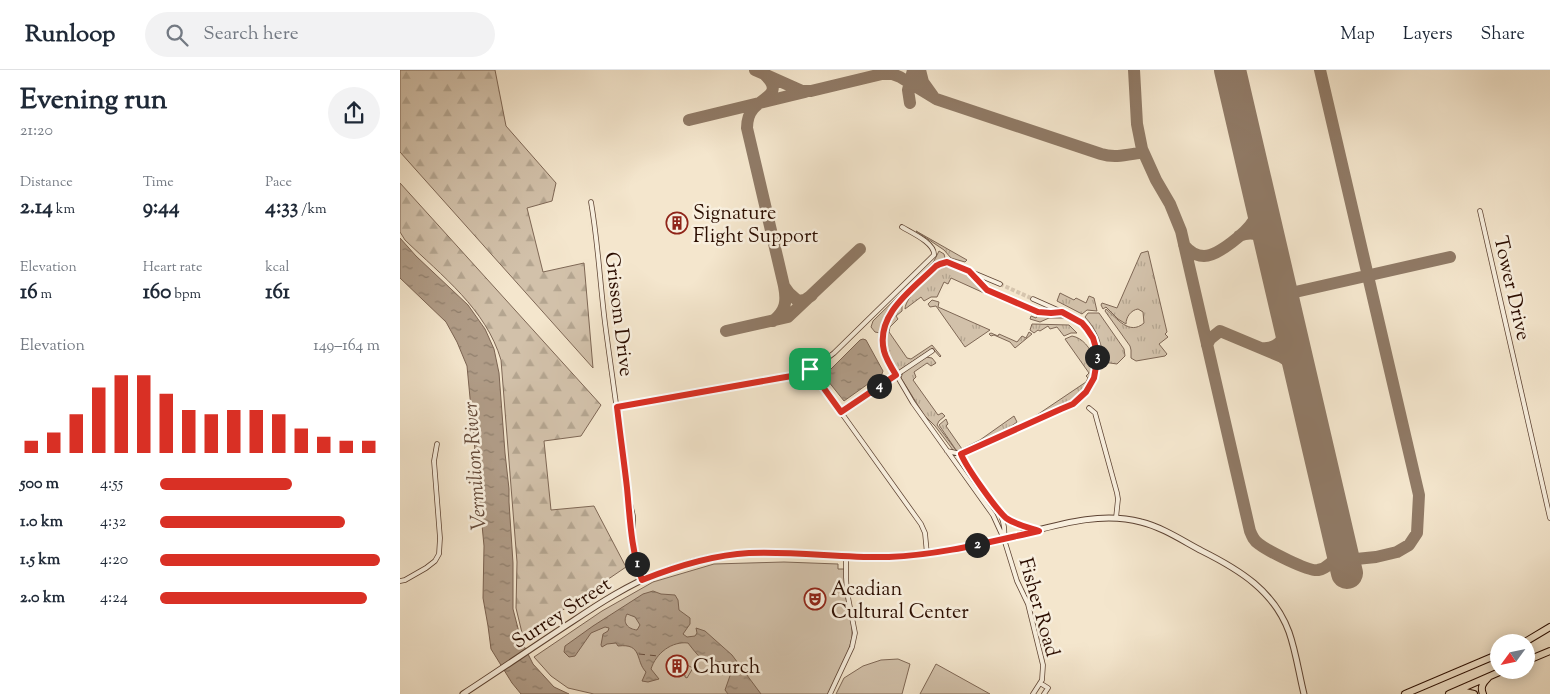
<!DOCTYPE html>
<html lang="en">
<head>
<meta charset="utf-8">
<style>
	body { margin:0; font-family:"Sorts Mill Goudy",serif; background:#f2f2f3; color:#1f2937; height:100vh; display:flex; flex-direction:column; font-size:19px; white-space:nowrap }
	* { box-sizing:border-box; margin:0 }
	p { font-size:16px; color:#747a83 }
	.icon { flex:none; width:28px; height:28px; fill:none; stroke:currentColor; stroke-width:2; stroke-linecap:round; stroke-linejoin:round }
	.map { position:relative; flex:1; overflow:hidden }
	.panel { display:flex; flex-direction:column; background:#fff; width:400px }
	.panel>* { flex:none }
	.needle { width:32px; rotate:237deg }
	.controls { position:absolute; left:1090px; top:564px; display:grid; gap:10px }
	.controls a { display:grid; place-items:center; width:45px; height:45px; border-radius:50%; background:#fff; box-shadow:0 2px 12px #0003; font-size:25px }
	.pin { position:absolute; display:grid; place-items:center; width:42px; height:42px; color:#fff; margin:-21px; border-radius:10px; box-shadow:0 2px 8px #0006 }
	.km { position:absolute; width:25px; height:25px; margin:-12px; border-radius:50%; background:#222; color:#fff; font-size:14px; line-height:25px; text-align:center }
	.round { display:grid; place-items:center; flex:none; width:52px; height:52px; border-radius:26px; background:#f2f2f3 }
	.summary { display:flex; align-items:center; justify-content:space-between; height:85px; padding:0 20px }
	h1 { font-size:28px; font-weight:700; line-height:38px }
	.metrics { display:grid; grid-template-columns:repeat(3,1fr); gap:8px; height:85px; padding:5px 20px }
	.metrics div { display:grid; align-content:center }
	.metrics b { font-size:21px; font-weight:700 }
	.metrics small { font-size:14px; font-weight:400 }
	.metrics p { font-size:14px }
	.chart { height:140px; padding:10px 20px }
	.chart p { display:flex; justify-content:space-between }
	.chart svg { width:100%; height:90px; margin-top:5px; stroke:#d93025; stroke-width:6 }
	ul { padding:0 20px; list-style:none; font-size:16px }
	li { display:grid; grid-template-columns:80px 60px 1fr; align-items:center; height:38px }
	li i { height:12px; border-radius:6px; background:#d93025 }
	header { display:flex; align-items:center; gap:30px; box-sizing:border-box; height:70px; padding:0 25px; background:#fff; border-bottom:1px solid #e0e1e3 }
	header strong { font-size:24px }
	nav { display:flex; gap:28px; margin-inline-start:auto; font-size:18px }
	.search { width:350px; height:45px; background:#f2f2f3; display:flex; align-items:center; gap:12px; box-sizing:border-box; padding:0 18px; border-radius:28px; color:#747a83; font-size:19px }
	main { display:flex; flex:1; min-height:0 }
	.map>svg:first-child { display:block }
	.grass { fill:url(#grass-tufts); stroke:#7e6755 }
	.forest { fill:url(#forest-firs); stroke:#7e6755 }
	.park { fill:#d2c1aa; stroke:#7e6755 }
	.garden { fill:url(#garden-dots); stroke:#7e6755 }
	.water { fill:url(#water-ripples); stroke:#7b6351; fill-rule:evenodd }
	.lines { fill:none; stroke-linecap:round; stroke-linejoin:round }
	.ferry { stroke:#674d3d; stroke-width:1; stroke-dasharray:6 5; stroke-linecap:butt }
	.taxiway { stroke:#907a66; stroke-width:12 }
	.runway { stroke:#907a66; stroke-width:32 }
	.minor-tunnel { stroke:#d6c5ae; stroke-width:4; stroke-dasharray:4 2; stroke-linecap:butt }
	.minor-casing { stroke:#5d4333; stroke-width:5.5 }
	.tertiary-casing { stroke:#5d4333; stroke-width:7 }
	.trunk-casing { stroke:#2b0d00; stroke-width:8 }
	.minor { stroke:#f8efde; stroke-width:4 }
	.tertiary { stroke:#f8efde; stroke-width:5 }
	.trunk { stroke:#f4e6cd; stroke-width:6 }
	.route-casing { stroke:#fff; stroke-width:10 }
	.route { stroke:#d93025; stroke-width:6 }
	.labels { text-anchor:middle; stroke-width:5; stroke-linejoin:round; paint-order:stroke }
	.poi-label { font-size:20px; fill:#2b0d00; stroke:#f8efde; text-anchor:start }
	.street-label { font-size:20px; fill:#2b0d00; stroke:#f8efde }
	.water-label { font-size:21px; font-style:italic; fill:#674d3d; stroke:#f8efde }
</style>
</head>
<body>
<header>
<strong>Runloop</strong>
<div class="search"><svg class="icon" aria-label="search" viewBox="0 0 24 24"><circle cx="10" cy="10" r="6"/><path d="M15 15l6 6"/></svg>Search here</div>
<nav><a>Map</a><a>Layers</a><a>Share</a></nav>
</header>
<main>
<section class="panel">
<div class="summary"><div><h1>Evening run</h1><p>21:20</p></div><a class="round"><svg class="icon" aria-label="share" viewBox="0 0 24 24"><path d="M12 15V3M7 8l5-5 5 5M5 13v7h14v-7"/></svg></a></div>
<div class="metrics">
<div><p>Distance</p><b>2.14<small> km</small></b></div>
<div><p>Time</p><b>9:44</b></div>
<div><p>Pace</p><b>4:33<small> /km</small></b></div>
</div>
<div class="metrics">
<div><p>Elevation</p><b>16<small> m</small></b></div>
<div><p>Heart rate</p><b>160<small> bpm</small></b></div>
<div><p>kcal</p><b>161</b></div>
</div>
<div class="chart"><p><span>Elevation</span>149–164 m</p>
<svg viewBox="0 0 160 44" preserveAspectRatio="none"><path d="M5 44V38M15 44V34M25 44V25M35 44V12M45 44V6M55 44V6M65 44V15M75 44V23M85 44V25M95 44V23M105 44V23M115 44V25M125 44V32M135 44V36M145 44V38M155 44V38"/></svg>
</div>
<ul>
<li><b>500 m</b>4:55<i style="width:60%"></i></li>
<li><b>1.0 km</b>4:32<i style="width:84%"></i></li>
<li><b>1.5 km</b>4:20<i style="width:100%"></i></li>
<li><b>2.0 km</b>4:24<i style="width:94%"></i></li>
</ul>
</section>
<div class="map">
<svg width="1150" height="624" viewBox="0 0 1150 624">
	<defs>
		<pattern id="grass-tufts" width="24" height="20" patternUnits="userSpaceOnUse" patternTransform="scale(1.25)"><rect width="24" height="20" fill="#d2c1aa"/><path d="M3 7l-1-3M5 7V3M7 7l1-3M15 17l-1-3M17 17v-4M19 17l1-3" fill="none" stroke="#b4a590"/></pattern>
		<pattern id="forest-firs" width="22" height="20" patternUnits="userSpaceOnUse" patternTransform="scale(1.25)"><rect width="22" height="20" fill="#d2c1aa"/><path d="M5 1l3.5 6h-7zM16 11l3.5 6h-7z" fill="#b4a590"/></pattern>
		<pattern id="garden-dots" width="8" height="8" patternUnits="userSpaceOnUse" patternTransform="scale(1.25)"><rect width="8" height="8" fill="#d2c1aa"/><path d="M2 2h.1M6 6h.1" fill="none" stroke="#b4a590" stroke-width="1.8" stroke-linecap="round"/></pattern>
		<pattern id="water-ripples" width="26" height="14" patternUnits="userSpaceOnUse" patternTransform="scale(1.25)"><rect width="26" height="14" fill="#b09c87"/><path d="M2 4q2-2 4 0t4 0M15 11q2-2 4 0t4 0" fill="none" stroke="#8f7e6c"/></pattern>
	</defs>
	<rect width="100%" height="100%" fill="#f4e6cd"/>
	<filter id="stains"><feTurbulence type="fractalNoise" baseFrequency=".004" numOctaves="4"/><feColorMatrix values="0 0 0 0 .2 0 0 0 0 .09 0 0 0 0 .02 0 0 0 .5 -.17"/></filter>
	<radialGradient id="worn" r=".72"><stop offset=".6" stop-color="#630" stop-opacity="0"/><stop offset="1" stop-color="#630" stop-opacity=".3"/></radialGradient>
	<!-- grass -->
	<path class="grass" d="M516 161 567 190 565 192 551 188 544 180Z
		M539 181 544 184 545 188C533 192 495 229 487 241 483 248 481 255 480 263L475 262 471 257 473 251 534 191Z
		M748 181 767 262 765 264 768 267 759 274 767 284 765 286 736 291 731 288V280L730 276 705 241 706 239C717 248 729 266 744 253L743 242 738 239C731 240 726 247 726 254L718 249 706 237 703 239 701 235 702 233 717 238 741 183Z
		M543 197C560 196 573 210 585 221L584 223 551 208 548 214 544 212 537 227H531L524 231 521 227 505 239C505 227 532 202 543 197Z
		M660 223 674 230 676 228 686 233 689 226 694 228 697 241 687 240 682 244 657 231Z
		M532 230 539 232 538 237 590 260 565 277 536 236 530 237 528 234Z
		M502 234V241L496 246 498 249 490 257 489 262 507 288 511 289 532 275 541 286 540 287 534 280H530L498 301C480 279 482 254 502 234Z
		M688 243H699L724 279 725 286 717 294 703 292C703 275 697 260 685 247Z
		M638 245 661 246 664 248H649L640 252 630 249 631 246 636 248Z
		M632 254 669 255 677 263H671L664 266 657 257 650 259 648 256 640 261 638 260 634 263 630 260Z
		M629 262 632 264 615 278 610 272 594 265 591 266 589 264 591 263 598 266 599 264 617 272 622 266 626 268Z
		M672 266C683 268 690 278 694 288 695 320 670 333 645 344 638 348 630 352 623 354L631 349 686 312 688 308 686 306 689 303 665 269Z
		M526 287 532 288 536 293 531 296 527 293 514 302 516 307 513 310 538 345 542 343 545 346 539 351 537 355 558 383 553 380 535 356 524 345 501 308 503 302Z
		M614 346 617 352 599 365 560 382 556 380 539 355 546 349 548 354 546 356 562 379 580 370Z"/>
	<!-- forest -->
	<path class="forest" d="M0 0H95L106 56 156 113 152 131 127 138 143 202 184 193 193 298 0 82Z
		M0 113 201 335 181 366 144 371 151 440 194 436 226 497 123 567 116 538 117 492 101 290C86 239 42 206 5 170L0 162Z"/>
	<!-- park -->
	<path class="park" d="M384 492 438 494V499H445V524L452 553V567L449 579 430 624H194L168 618 151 606 134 587 202 541 253 512 314 494Z
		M498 589 510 594 502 624H436L444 608 463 596 481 590Z
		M536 594 590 624H520Z"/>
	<!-- garden -->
	<path class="garden" d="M283 593 293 598 287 608 285 607V605L278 603Z"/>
	<!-- water -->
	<path class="water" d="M0 168 16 186 68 235 85 259 94 279 99 303 105 383 109 419V432L113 493V539L121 570 133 594 154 617 169 624H121L112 613 91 579 88 556 83 528 84 476 67 296 57 272 46 252 0 208Z
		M463 269 466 270 483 301 482 304 444 331 428 311 426 306 428 302 460 270Z
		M253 521 261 524 275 525 278 530 279 540 290 548V554L283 564 287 567 295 566 297 563 296 558 305 561 332 585 361 624H328L325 620 332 600C325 586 313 596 302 589 297 585 292 578 288 573 272 571 256 583 251 599L259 609 248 612 242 611 246 602C235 591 243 573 218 576L216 573 207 574 202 577 201 575 203 564 208 561 209 558 205 557 191 563 175 586 169 587 164 582 165 576 193 556 243 524ZM227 544 235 547 240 555 237 560C228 559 222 553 227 544Z"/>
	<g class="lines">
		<!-- ferry -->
		<path class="ferry" d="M239 584 258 586"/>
		<!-- taxiway -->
		<path class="taxiway" d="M355 0 402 21H411L482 4H492L500 7 536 29 701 84C714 88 726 85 739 83L742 79
			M520 0 523 12 533 26
			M734 0 737 54 742 79 756 110 770 134 781 161 850 461C852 466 854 471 859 474 868 481 909 502 918 500 929 498 935 488 941 480L956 489 976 487 997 482 1009 475 1017 463 1019 425 920 0
			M365 5C385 24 361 28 353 39 348 45 347 51 347 58L384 216 389 223 398 231 405 230 412 225
			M510 33 508 20 513 0
			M289 50 405 22
			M839 166C853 160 863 165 871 176
			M784 175C789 181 795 186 804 186 818 186 847 162 854 150 858 143 858 134 860 127
			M882 225 1050 187
			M373 251C386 241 387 231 384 216
			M326 261 388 247 460 179
			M807 275 810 269 820 261 882 287 895 296 901 307
			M861 278C878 280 886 268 889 253"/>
		<!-- runway -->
		<path class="runway" d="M830 0 947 503"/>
		<!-- minor-tunnel -->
		<path class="minor-tunnel" d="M600 214 633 229"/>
		<!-- minor casing -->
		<g class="minor-casing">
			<path id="minor" d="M191 132C198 172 200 213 205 253 211 299 218 344 223 389 228 430 228 471 242 510
				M1080 141 1150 448
				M569 201 600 214
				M633 229 660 241
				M410 299 521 454 525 463 527 484
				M217 337 393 306 417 296 434 283 534 185C535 173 512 163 502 157
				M689 338 695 343 717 423 718 429 716 448
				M441 342 532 281
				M547 381 561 384 661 339 676 331 686 322 694 308 697 285 693 267 687 259 675 248 662 242 651 243 638 242 587 220 569 201 552 193 547 192 540 193 536 197C527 205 519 213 510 222 489 242 477 256 486 287L513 333 593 445 604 469 617 511 628 534 643 595 642 610 633 624
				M561 384C572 413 609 435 604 469
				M229 429 233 446V467
				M601 443 613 452 637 460
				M0 511 5 510 26 498 35 491 39 484 40 468 34 391 37 374
				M640 613 648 618 644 624
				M430 624 452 577 455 563 447 522 446 507V486"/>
		</g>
		<!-- tertiary casing -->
		<g class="tertiary-casing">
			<path id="tertiary" d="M63 624C100 600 136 575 173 551 200 533 228 515 258 503 287 492 317 484 349 483 397 481 447 490 495 486 533 484 569 477 606 468 649 458 696 440 741 452 762 457 783 471 802 481 840 500 874 521 889 562 896 582 899 604 904 624"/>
		</g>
		<!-- trunk casing -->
		<g class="trunk-casing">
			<path id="trunk" d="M1125 572 1150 557
				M1126 591 1150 581
				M1058 623 1065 622 1074 624
				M1005 624 1099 584
				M1049 624 1104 600
				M1083 624C1080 617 1083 613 1088 608"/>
		</g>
		<!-- minor -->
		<use href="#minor" class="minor"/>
		<!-- tertiary -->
		<use href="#tertiary" class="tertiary"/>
		<!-- trunk -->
		<use href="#trunk" class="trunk"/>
	</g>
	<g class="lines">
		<!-- route casing -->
		<g class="route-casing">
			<path id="route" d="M547 192 569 201 587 220 638 242 651 243 662 242 682 253 687 259 693 268 698 285 694 308 686 322 673 334 661 339 561 384C566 397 596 439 606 448 616 455 628 457 639 461 589 472 540 485 489 487 443 488 396 481 349 483 312 485 277 496 242 510 231 480 230 449 227 418 224 391 220 364 217 337L380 308 392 306 410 299 441 342 496 305C491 297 486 289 484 281 475 244 513 219 536 196L540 194Z"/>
		</g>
		<!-- route -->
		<use href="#route" class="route"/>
	</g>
	<!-- icons -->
	<defs>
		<g id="building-ring" transform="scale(1.125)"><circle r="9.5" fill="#f8efde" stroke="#8f2418" stroke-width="1.5"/><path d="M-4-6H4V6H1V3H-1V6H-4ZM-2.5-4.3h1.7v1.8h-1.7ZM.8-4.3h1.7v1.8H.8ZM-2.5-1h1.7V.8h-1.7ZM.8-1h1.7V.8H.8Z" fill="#8f2418"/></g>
		<g id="theatre-ring" transform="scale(1.125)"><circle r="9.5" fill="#f8efde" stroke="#8f2418" stroke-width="1.5"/><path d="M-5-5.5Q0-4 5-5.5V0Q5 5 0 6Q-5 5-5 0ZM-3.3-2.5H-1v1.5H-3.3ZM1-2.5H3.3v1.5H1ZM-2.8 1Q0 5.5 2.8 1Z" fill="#8f2418"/></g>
	</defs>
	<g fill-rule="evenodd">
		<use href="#building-ring" x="277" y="153"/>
		<use href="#theatre-ring" x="415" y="529"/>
		<use href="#building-ring" x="277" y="596"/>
	</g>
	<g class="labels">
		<!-- poi labels -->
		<g class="poi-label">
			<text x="293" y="149">Signature<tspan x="293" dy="23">Flight Support</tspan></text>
			<text x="431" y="525">Acadian<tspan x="431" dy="23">Cultural Center</tspan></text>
			<text x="293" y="603">Church</text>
		</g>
		<!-- street labels -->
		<g class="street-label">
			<text transform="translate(1113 218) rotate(77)" y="7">Tower Drive</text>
			<text transform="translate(220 244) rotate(83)" y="7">Grissom Drive</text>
			<text transform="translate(640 537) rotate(74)" y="7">Fisher Road</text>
			<text transform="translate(161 542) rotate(-33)" y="7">Surrey Street</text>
		</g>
		<!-- water labels -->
		<g class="water-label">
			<text transform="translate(74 396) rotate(-94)" y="7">Vermilion River</text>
		</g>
	</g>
	<rect width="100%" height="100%" filter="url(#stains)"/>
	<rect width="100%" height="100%" fill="url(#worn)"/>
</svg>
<div class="controls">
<a><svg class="needle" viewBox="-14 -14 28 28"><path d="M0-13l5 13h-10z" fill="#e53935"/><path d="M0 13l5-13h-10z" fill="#747a83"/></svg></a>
</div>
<div class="pin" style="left:410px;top:299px;background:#1e9e55"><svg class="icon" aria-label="arrive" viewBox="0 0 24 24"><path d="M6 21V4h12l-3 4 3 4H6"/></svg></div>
<b class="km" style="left:237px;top:494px">1</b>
<b class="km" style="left:577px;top:475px">2</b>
<b class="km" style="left:697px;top:287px">3</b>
<b class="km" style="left:479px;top:316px">4</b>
</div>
</main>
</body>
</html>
